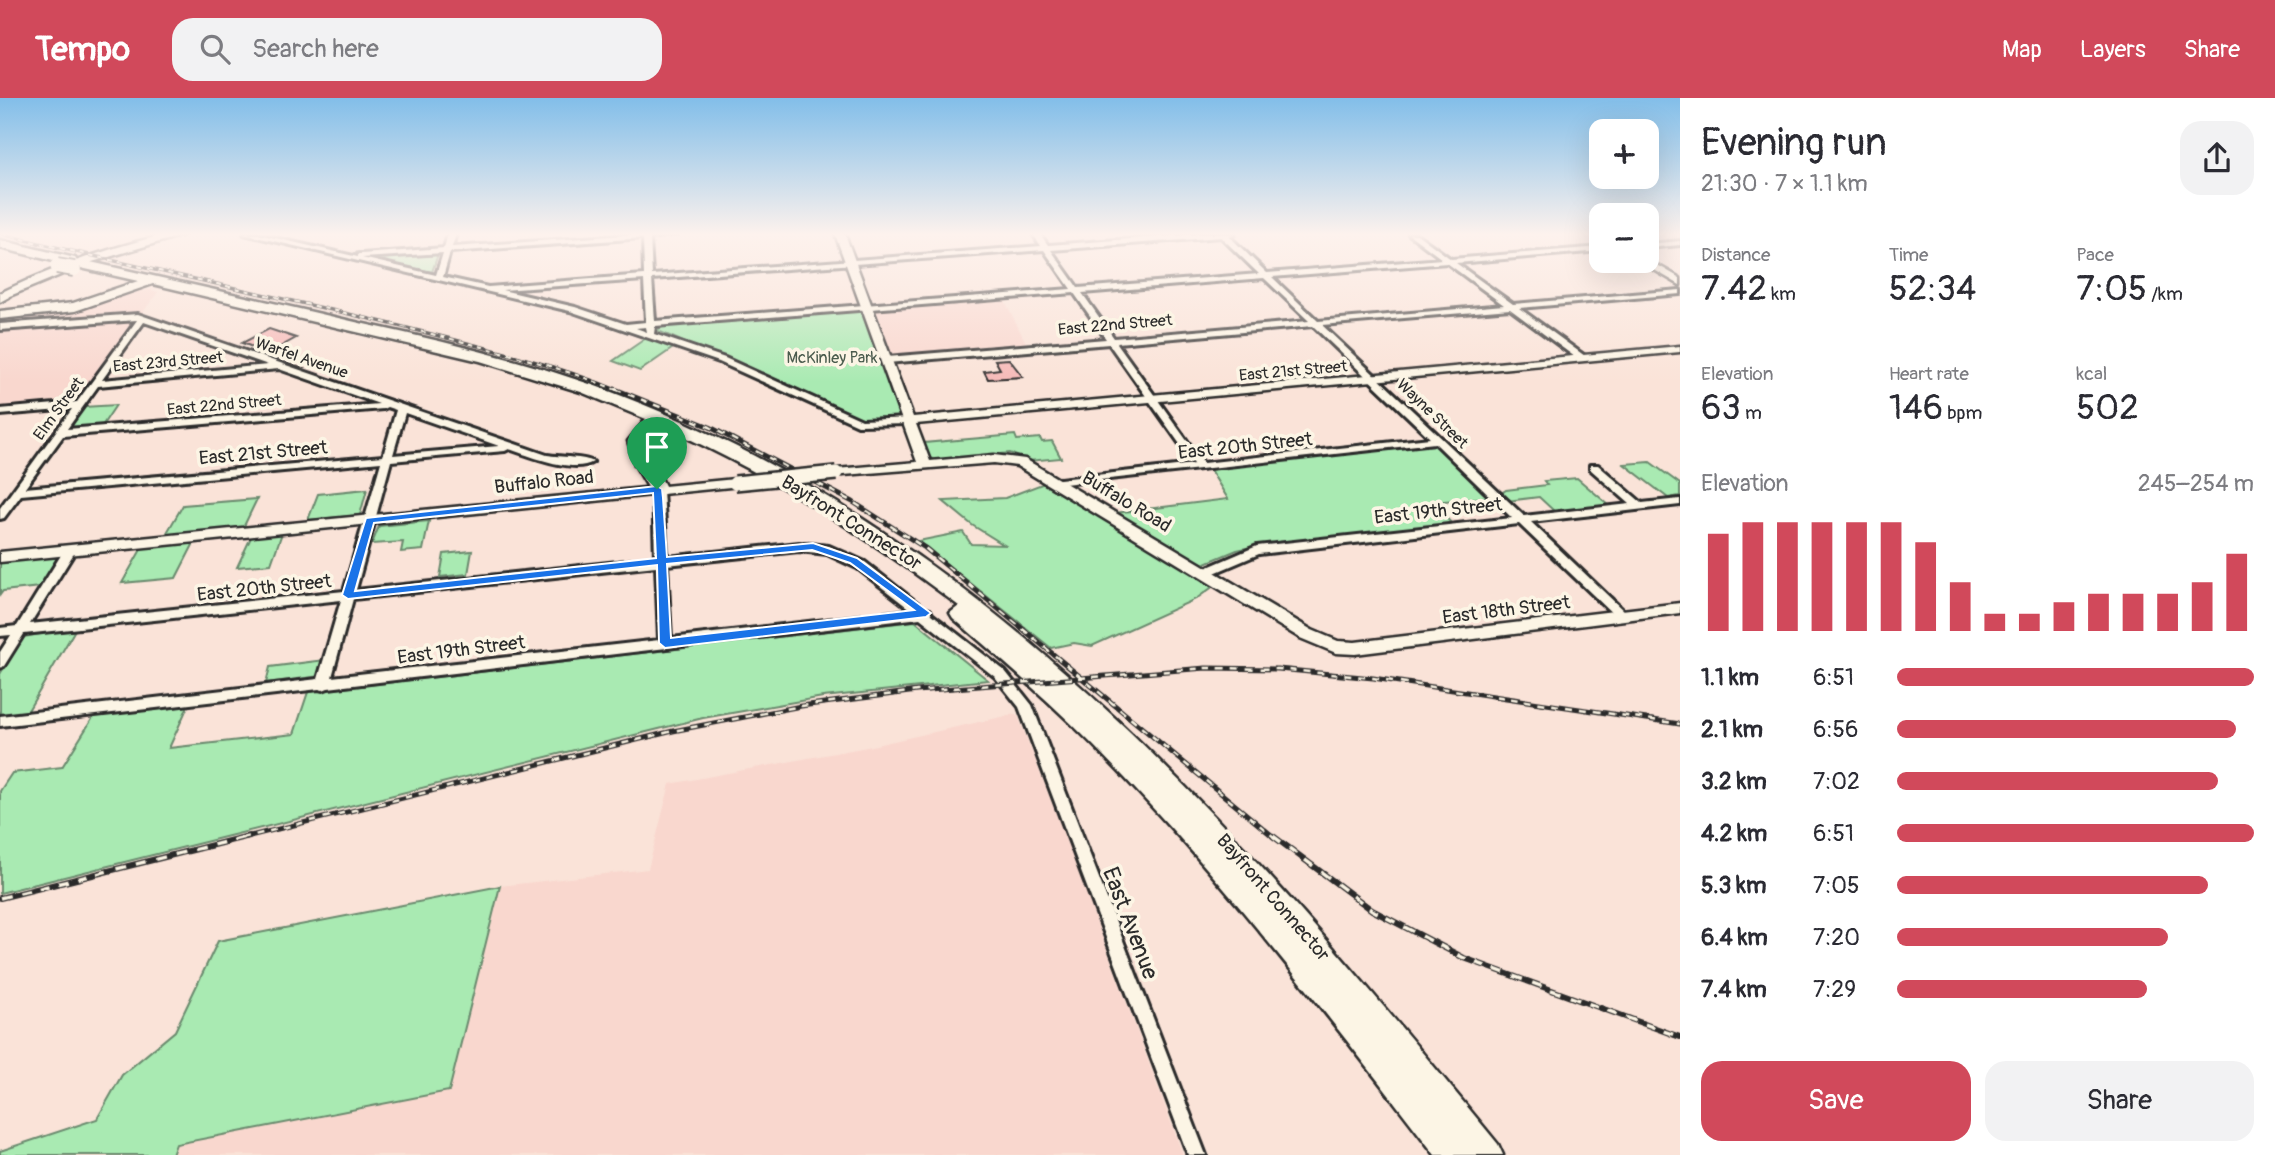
<!DOCTYPE html>
<html lang="en">
<head>
<meta charset="utf-8">
<style>
	body { margin:0; font-family:Pangolin,sans-serif; background:#f2f2f3; color:#2b2b33; height:100vh; display:flex; flex-direction:column; font-size:26px; white-space:nowrap }
	* { box-sizing:border-box; margin:0 }
	p { font-size:23px; color:#7c7c81 }
	.icon { flex:none; width:38px; height:38px; fill:none; stroke:currentColor; stroke-width:2; stroke-linecap:round; stroke-linejoin:round }
	.map { position:relative; flex:1; overflow:hidden }
	.drawer { display:flex; flex-direction:column; background:#fff; width:595px }
	.drawer>* { flex:none }
	.buttons { position:absolute; left:1589px; top:21px; display:grid; gap:14px }
	.buttons a { display:grid; place-items:center; width:70px; height:70px; border-radius:14px; background:#fff; box-shadow:0 7px 28px #0002; font-size:35px }
	.pin { position:absolute; display:grid; place-items:center; width:60px; height:60px; color:#fff; margin:-72px -30px; border-radius:50% 50% 50% 0; rotate:-45deg; box-shadow:0 0 7px #0007 }
	.pin .icon { rotate:45deg }
	.round { display:grid; place-items:center; flex:none; width:74px; height:74px; border-radius:21px; background:#f2f2f3 }
	.summary { display:flex; align-items:center; justify-content:space-between; height:119px; padding:0 21px }
	h1 { font-size:38px; font-weight:600; line-height:52px }
	.figures { display:grid; grid-template-columns:repeat(3,1fr); gap:10px; height:119px; padding:7px 21px }
	.figures div { display:grid; align-content:center }
	.figures b { font-size:35px; font-weight:600 }
	.figures small { font-size:19px; font-weight:400 }
	.figures p { font-size:19px }
	.chart { height:196px; padding:14px 21px }
	.chart p { display:flex; justify-content:space-between }
	.chart svg { width:100%; height:126px; margin-top:7px; stroke:#d1495b; stroke-width:6 }
	.button { display:flex; gap:14px; margin-top:auto; padding:14px 21px }
	.button a { flex:1; height:80px; border-radius:21px; background:#d1495b; color:#fff; font-size:28px; font-weight:600; line-height:80px; text-align:center }
	.button a+a { background:#f2f2f3; color:#2b2b33 }
	ul { padding:0 21px; list-style:none; font-size:23px }
	li { display:grid; grid-template-columns:112px 84px 1fr; align-items:center; height:52px }
	li i { height:18px; border-radius:9px; background:#d1495b }
	header { display:flex; align-items:center; gap:42px; box-sizing:border-box; height:98px; padding:0 35px; background:#d1495b; color:#fff }
	header strong { font-size:33px }
	nav { display:flex; gap:38px; margin-inline-start:auto; font-size:24px }
	.search { width:490px; height:63px; background:#f2f2f3; display:flex; align-items:center; gap:18px; box-sizing:border-box; padding:0 24px; border-radius:21px; color:#7c7c81; font-size:26px }
	main { display:flex; flex:1; min-height:0 }
	.map>svg:first-child { display:block }
	.built { fill:#f9d7ce }
	.green { fill:#a9eab2; stroke:#6a8a6e; stroke-width:2 }
	.building { fill:#f6bab8; stroke:#2b2b2b; stroke-width:2 }
	.lines { fill:none; stroke-linecap:round; stroke-linejoin:round }
	.street-casing { stroke:#2b2b2b; stroke-width:6 }
	.secondary-casing { stroke:#2b2b2b; stroke-width:5 }
	.primary-casing { stroke:#2b2b2b; stroke-width:5 }
	.highway-casing { stroke:#2b2b2b; stroke-width:5 }
	.street { fill:#fcf5e5; fill-rule:evenodd }
	.secondary { fill:#fcf5e5; fill-rule:evenodd }
	.primary { fill:#fcf5e5; fill-rule:evenodd }
	.highway { fill:#fcf5e5; fill-rule:evenodd }
	.rail-far2-casing { stroke:#2b2b2b; stroke-width:3.5 }
	.rail-far1-casing { stroke:#2b2b2b; stroke-width:5 }
	.rail-casing { stroke:#2b2b2b; stroke-width:6 }
	.rail-far2 { stroke:#fcf5e5; stroke-width:2; stroke-dasharray:5; stroke-linecap:butt }
	.rail-far1 { stroke:#fcf5e5; stroke-width:2.5; stroke-dasharray:7; stroke-linecap:butt }
	.rail { stroke:#fcf5e5; stroke-width:3.5; stroke-dasharray:10; stroke-linecap:butt }
	.secondary-bridge-casing { stroke:#2b2b2b; stroke-width:18; stroke-linecap:butt }
	.highway-bridge-casing { stroke:#2b2b2b; stroke-width:18; stroke-linecap:butt }
	.secondary-bridge { stroke:#fcf5e5; stroke-width:13 }
	.highway-bridge { stroke:#fcf5e5; stroke-width:14 }
	.route { fill:#1a73e8; stroke:#fff; stroke-width:2; fill-rule:evenodd }
	.labels { text-anchor:middle; stroke-width:7; stroke-linejoin:round; paint-order:stroke }
	.far-street-label { font-size:16px; fill:#2b2b2b; stroke:#fcf5e5 }
	.far-park-label { font-size:16px; fill:#4a5b4d; stroke:#fcf5e5 }
	.street-label { font-size:19px; fill:#2b2b2b; stroke:#fcf5e5 }
	.near-street-label { font-size:23px; fill:#2b2b2b; stroke:#fcf5e5 }
</style>
</head>
<body>
<header>
<strong>Tempo</strong>
<div class="search"><svg class="icon" aria-label="search" viewBox="0 0 24 24"><circle cx="10" cy="10" r="6"/><path d="M15 15l6 6"/></svg>Search here</div>
<nav><a>Map</a><a>Layers</a><a>Share</a></nav>
</header>
<main>
<div class="map">
<svg width="1680" height="1057" viewBox="0 0 1680 1057">
	<rect width="100%" height="100%" fill="#fae3d8"/>
	<filter id="ink" filterUnits="userSpaceOnUse"><feTurbulence type="fractalNoise" baseFrequency=".0143" numOctaves="2"/><feDisplacementMap in="SourceGraphic" scale="14" xChannelSelector="R" yChannelSelector="G"/><feConvolveMatrix kernelMatrix="1 2 1 2 8 2 1 2 1" color-interpolation-filters="sRGB"/></filter>
	<g filter="url(#ink)">
		<!-- built -->
		<path class="built" d="M151 192 158 194 79 300 0 309V221L60 216 132 194Z
			M1004 201 1027 247 891 259 872 211Z
			M1015 616 1018 618 1064 736 1183 1057H172L175 1046 449 993 500 788 648 771 670 686 867 649Z"/>
		<!-- green -->
		<path class="green" d="M438 156 432 174 369 161 373 160Z
			M863 212 902 318 898 321 857 320 656 232 665 228Z
			M649 238 676 248 640 273 613 263Z
			M116 307 102 328 68 331 83 309Z
			M1015 337 1017 342 1040 340 1042 344 1052 343 1061 360 1028 363 1010 355 937 363 930 360 924 345Z
			M1434 345 1490 399 1432 404 1452 426 1266 446 1237 452 1201 467 1115 415 1228 401 1209 370Z
			M1650 364 1680 386V398L1668 400 1624 366Z
			M1577 380 1610 408 1555 414 1539 399 1507 403 1500 396 1506 392 1547 387 1544 383Z
			M1047 384 1209 483 1211 490 1196 501 1092 548 1074 545 1051 550 918 443 963 434 971 446 1004 447 972 427 943 403 1005 400Z
			M367 391 360 417 308 422 318 396Z
			M257 401 243 430 165 438 183 407Z
			M429 423 423 452 401 454 403 444 372 446 379 428Z
			M282 435 271 466 237 469 252 437Z
			M195 443 176 480 122 485 143 448Z
			M472 453 468 476 440 479 444 456Z
			M56 457 57 462 40 489 3 493 0 497V462Z
			M915 523 988 582 823 599 703 620 0 795V693L12 675 62 669 94 618 188 608 169 650 294 636 308 594Z
			M76 530 26 616 0 619V576L23 539Z
			M325 562 321 578 266 585 270 569Z
			M500 788 449 993 176 1046 172 1057H0V1053L97 1021 122 977 175 933 218 843Z"/>
		<!-- building -->
		<path class="building" d="M269 231 296 240 269 255 242 245Z
			M1009 261 1023 279 988 281 984 273 1000 271 995 262Z"/>
		<g class="lines">
			<!-- street casing -->
			<g class="street-casing">
				<path id="street" d="M244 136H258L358 159V156H361L444 150 448 136H456L452 149 639 136H678L650 140 652 177 1041 148 1033 136H1040L1048 147 1198 136H1235L1229 138 1267 175 1442 161 1409 136H1417L1451 161 1601 149V153L1456 165 1513 206 1680 192V196L1519 210 1585 258V262H1579L1510 211 1322 227 1524 418 1630 406 1590 371V367H1598L1642 405 1680 401V407L1531 424 1625 514 1627 517 1625 520H1617L1519 426 1259 456 1205 479 1199 475 1201 472 1257 448 1512 420 1435 345 1055 387 1051 386V382L1194 366 1109 246 887 265 883 262 887 259 1106 241 1074 195 655 228 654 236 725 260 862 322 910 320 915 323 910 326 858 327 719 264 570 213ZM1221 139 1259 176 1078 190 1051 152ZM643 140 644 177 488 189 443 179 450 154ZM1044 152 1071 191 655 223 652 181ZM443 155 436 177 362 160ZM1447 165 1504 207 1318 223 1272 179ZM1264 180 1309 223 1114 240 1082 195ZM644 182 646 224 626 226 575 209 502 192ZM1313 228 1430 340 1203 365 1117 245ZM646 229 647 234 636 230Z
					M1680 143V147L1647 150V146Z
					M138 216 547 357C559 359 586 359 593 364 574 376 530 358 509 351L505 353 391 363 356 492 655 460 653 392 658 389 663 392 667 459 799 445 829 448 865 464 925 511 930 512 932 516 1005 573 1032 607 1206 1057H1188L1019 609 995 579 920 520 328 590 323 592 319 591 0 628V618L318 581 341 502 24 536 4 568 0 570V554L11 537 0 538V530L17 528 66 449 70 448 76 452 30 526 344 493 381 364 21 397 4 420 0 421V410L72 311 0 317V311L77 304 137 222 0 232V226ZM144 224 268 267 102 282ZM279 271 379 306 67 331 98 288ZM387 309 396 312 383 358 25 390 63 338 383 311ZM405 315 499 348 393 357ZM799 453 827 456 857 470 911 512 671 540 667 467ZM656 468 659 542 332 579 353 501Z"/>
			</g>
			<!-- secondary casing -->
			<g class="secondary-casing">
				<path id="secondary" d="M835 136H845L913 319 1680 248V254L916 326 930 363 994 357 1025 361 1312 532 1338 543 1355 544 1680 505V515L1355 556 1336 555 1300 540 1017 368 994 365 831 378V372L836 371 917 364Z
					M1595 136H1601V141Z
					M1647 161 1680 180V187L1639 163Z
					M735 381 740 382V388L0 464V454Z"/>
			</g>
			<!-- primary casing -->
			<g class="primary-casing">
				<path id="primary" d="M166 136H186L92 164 0 202V195C53 169 109 150 166 136Z"/>
			</g>
			<!-- highway casing -->
			<g class="highway-casing">
				<path id="highway" d="M0 142 75 160 77 163 70 167 0 150Z
					M86 163C179 184 271 204 364 226 451 245 539 266 622 298 998 444 1248 742 1498 1046L1503 1057H1435C1326 915 1217 772 1091 645 1047 601 1000 560 953 520L950 515 959 508C868 439 782 384 679 336L648 353 667 392 664 396H652L635 367 628 343 646 321 581 294 480 263 153 186 75 213 0 221V213L73 205 138 183 81 170 79 167ZM659 327 667 331 646 341Z
					M0 195 7 196 9 199 0 204Z"/>
			</g>
			<!-- street -->
			<use href="#street" class="street"/>
			<!-- secondary -->
			<use href="#secondary" class="secondary"/>
			<!-- primary -->
			<use href="#primary" class="primary"/>
			<!-- highway -->
			<use href="#highway" class="highway"/>
			<!-- rail-far2 casing -->
			<g class="rail-far2-casing">
				<path id="rail-far2" d="M2 136C133 169 264 195 395 227 471 246 546 263 619 293"/>
			</g>
			<!-- rail-far1 casing -->
			<g class="rail-far1-casing">
				<path id="rail-far1" d="M615 291 710 329 853 404 925 450 1275 740
					M242 740 673 633 801 608 917 593 1206 570 1278 571 1373 580 1680 626"/>
			</g>
			<!-- rail casing -->
			<g class="rail-casing">
				<path id="rail" d="M1273 738 1372 812 1464 860 1680 939
					M0 800 249 738"/>
			</g>
			<!-- rail-far2 -->
			<use href="#rail-far2" class="rail-far2"/>
			<!-- rail-far1 -->
			<use href="#rail-far1" class="rail-far1"/>
			<!-- rail -->
			<use href="#rail" class="rail"/>
			<!-- secondary-bridge casing -->
			<g class="secondary-bridge-casing">
				<path id="secondary-bridge" d="M735 385 836 375"/>
			</g>
			<!-- highway-bridge casing -->
			<g class="highway-bridge-casing">
				<path id="highway-bridge" d="M57 168 74 171"/>
			</g>
			<!-- secondary-bridge -->
			<use href="#secondary-bridge" class="secondary-bridge"/>
			<!-- highway-bridge -->
			<use href="#highway-bridge" class="highway-bridge"/>
		</g>
	</g>
	<!-- sky -->
	<linearGradient id="sky" x2="0" y2="1"><stop stop-color="#82bee9"/><stop offset="0.48" stop-color="#fdf2ed"/><stop offset="1" stop-color="#fdf2ed" stop-opacity="0"/></linearGradient>
	<rect width="1680" height="284" fill="url(#sky)"/>
	<!-- route -->
	<path class="route" d="M657 388 662 391 663 400 667 459 813 445 857 460 931 515 926 519 665 550 659 545 657 467 348 501 342 497 366 420ZM653 395 656 460 355 493 374 425ZM812 452 850 465 914 512 671 540 667 466Z"/>
	<g class="labels">
		<!-- far-street labels -->
		<g class="far-street-label">
			<text transform="translate(1115 226) rotate(-5)" y="6">East 22nd Street</text>
			<text transform="translate(302 259) rotate(19)" y="6">Warfel Avenue</text>
			<text transform="translate(168 263) rotate(-5)" y="6">East 23rd Street</text>
			<text transform="translate(1293 272) rotate(-5)" y="6">East 21st Street</text>
			<text transform="translate(224 306) rotate(-5)" y="6">East 22nd Street</text>
			<text transform="translate(58 310) rotate(-54)" y="6">Elm Street</text>
			<text transform="translate(1433 315) rotate(44)" y="6">Wayne Street</text>
		</g>
		<!-- far-park labels -->
		<g class="far-park-label">
			<text x="832" y="265">McKinley Park</text>
		</g>
		<!-- street labels -->
		<g class="street-label">
			<text transform="translate(1245 347) rotate(-6)" y="7">East 20th Street</text>
			<text transform="translate(263 354) rotate(-5)" y="7">East 21st Street</text>
			<text transform="translate(544 383) rotate(-6)" y="7">Buffalo Road</text>
			<text transform="translate(1127 403) rotate(31)" y="7">Buffalo Road</text>
			<text transform="translate(1438 412) rotate(-6)" y="7">East 19th Street</text>
			<text transform="translate(852 424) rotate(32)" y="7">Bayfront Connector</text>
			<text transform="translate(264 489) rotate(-6)" y="7">East 20th Street</text>
			<text transform="translate(1506 511) rotate(-7)" y="7">East 18th Street</text>
			<text transform="translate(461 551) rotate(-7)" y="7">East 19th Street</text>
			<text transform="translate(1274 799) rotate(49)" y="7">Bayfront Connector</text>
		</g>
		<!-- near-street labels -->
		<g class="near-street-label">
			<text transform="translate(1131 825) rotate(69)" y="8">East Avenue</text>
		</g>
	</g>
</svg>
<div class="buttons">
<a>+</a>
<a>−</a>
</div>
<div class="pin" style="left:657px;top:391px;background:#1e9e55"><svg class="icon" aria-label="arrive" viewBox="0 0 24 24"><path d="M6 21V4h12l-3 4 3 4H6"/></svg></div>
</div>
<section class="drawer">
<div class="summary"><div><h1>Evening run</h1><p>21:30 · 7 × 1.1 km</p></div><a class="round"><svg class="icon" aria-label="share" viewBox="0 0 24 24"><path d="M12 15V3M7 8l5-5 5 5M5 13v7h14v-7"/></svg></a></div>
<div class="figures">
<div><p>Distance</p><b>7.42<small> km</small></b></div>
<div><p>Time</p><b>52:34</b></div>
<div><p>Pace</p><b>7:05<small> /km</small></b></div>
</div>
<div class="figures">
<div><p>Elevation</p><b>63<small> m</small></b></div>
<div><p>Heart rate</p><b>146<small> bpm</small></b></div>
<div><p>kcal</p><b>502</b></div>
</div>
<div class="chart"><p><span>Elevation</span>245–254 m</p>
<svg viewBox="0 0 160 44" preserveAspectRatio="none"><path d="M5 44V10M15 44V6M25 44V6M35 44V6M45 44V6M55 44V6M65 44V13M75 44V27M85 44V38M95 44V38M105 44V34M115 44V31M125 44V31M135 44V31M145 44V27M155 44V17"/></svg>
</div>
<ul>
<li><b>1.1 km</b>6:51<i style="width:100%"></i></li>
<li><b>2.1 km</b>6:56<i style="width:95%"></i></li>
<li><b>3.2 km</b>7:02<i style="width:90%"></i></li>
<li><b>4.2 km</b>6:51<i style="width:100%"></i></li>
<li><b>5.3 km</b>7:05<i style="width:87%"></i></li>
<li><b>6.4 km</b>7:20<i style="width:76%"></i></li>
<li><b>7.4 km</b>7:29<i style="width:70%"></i></li>
</ul>
<div class="button"><a>Save</a><a>Share</a></div>
</section>
</main>
</body>
</html>
